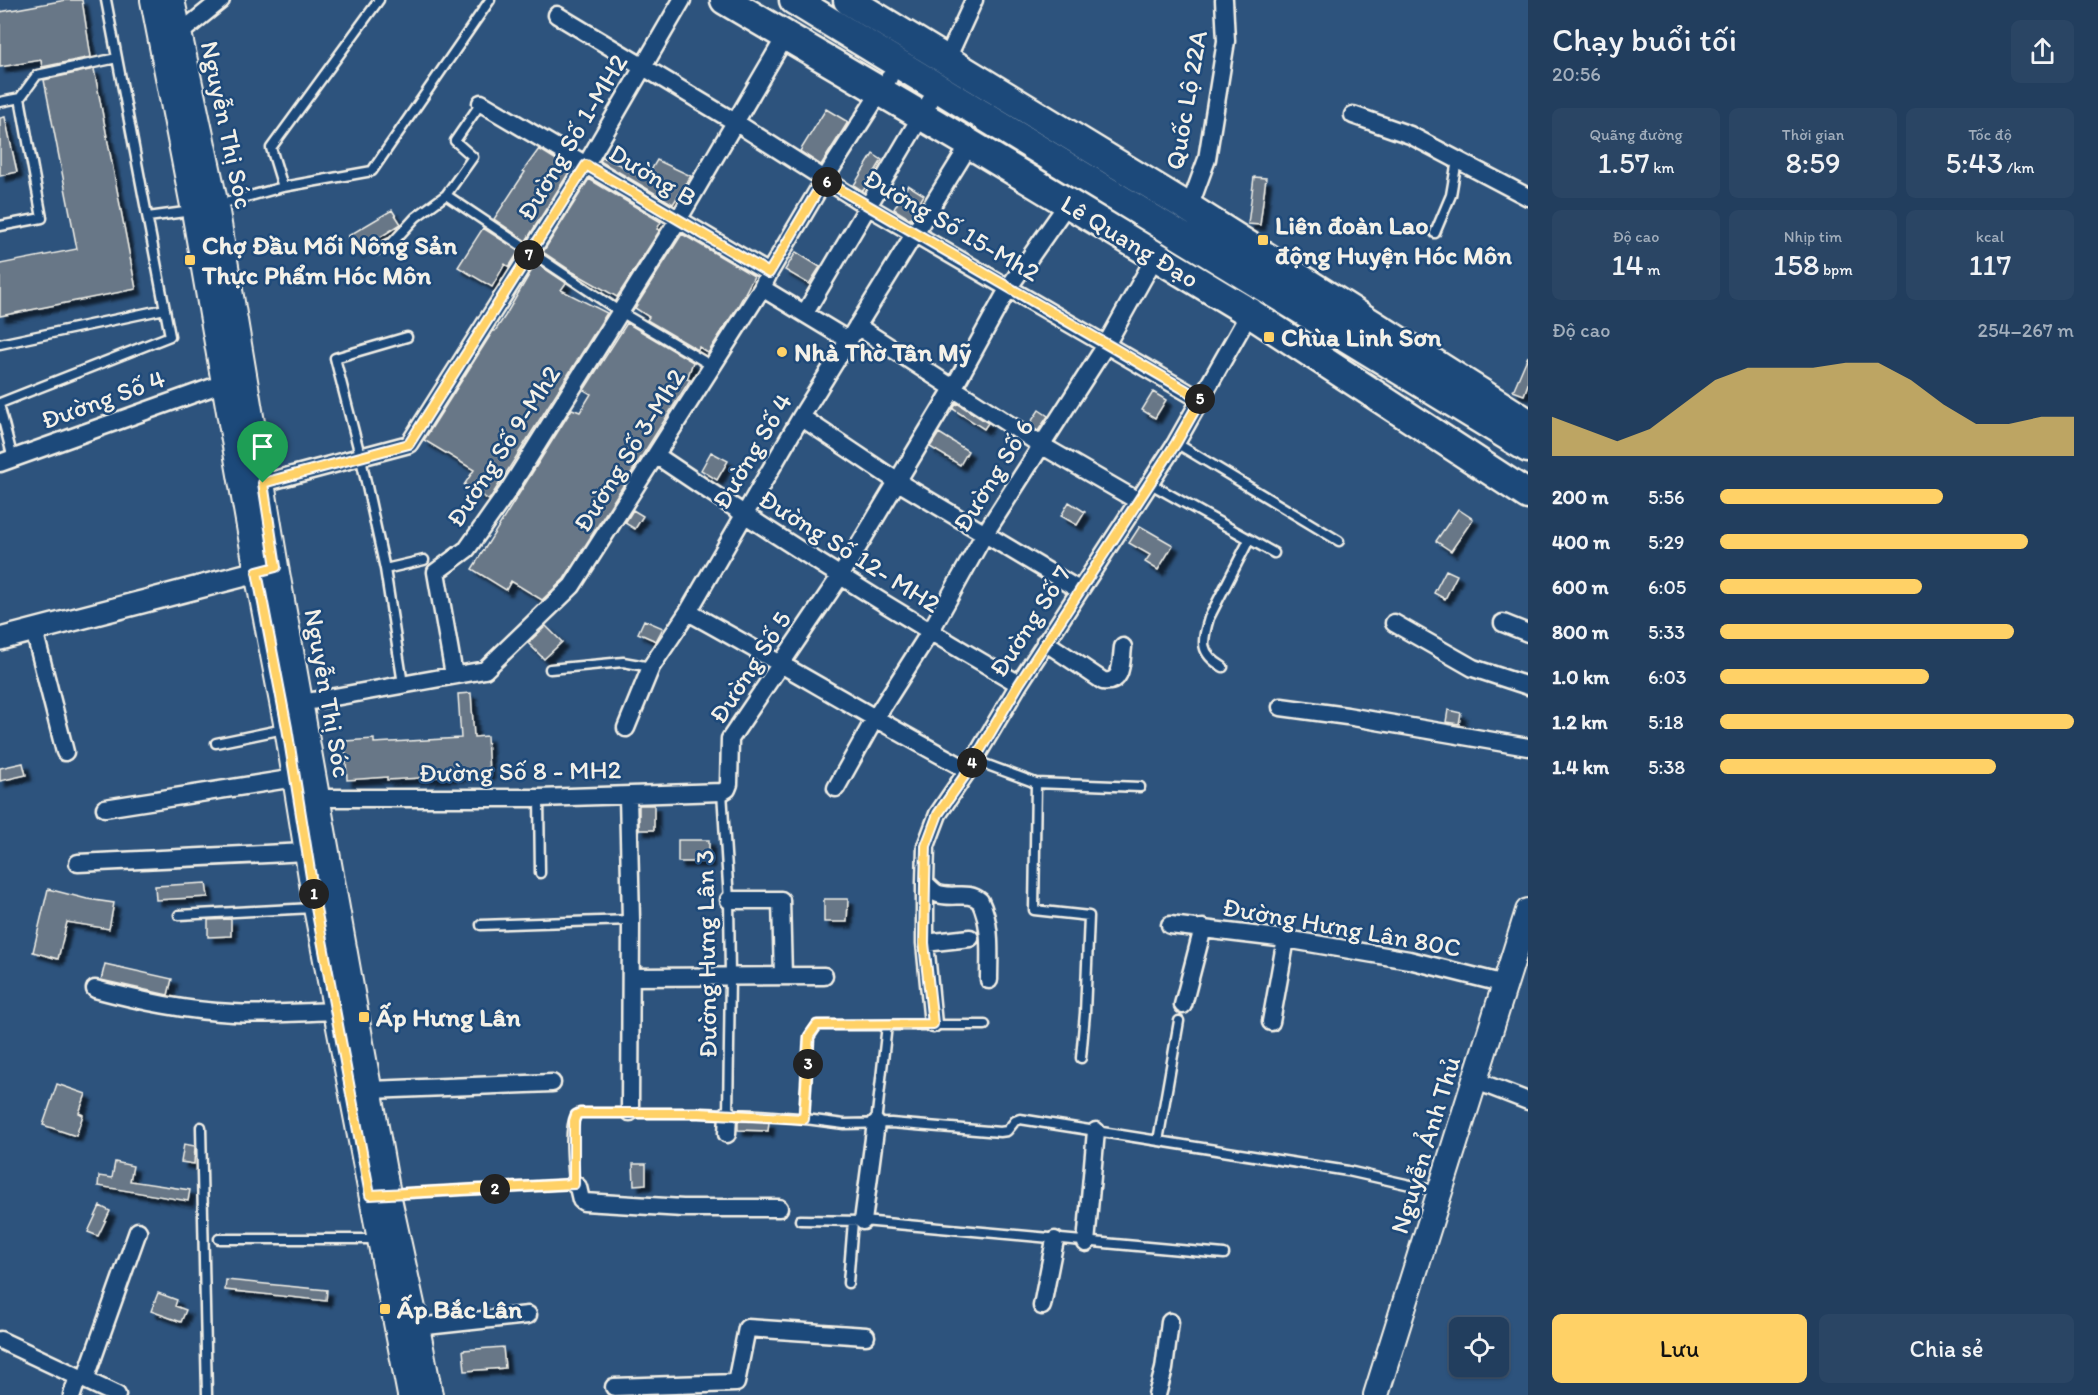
<!DOCTYPE html>
<html lang="vi">
<head>
<meta charset="utf-8">
<style>
	body { margin:0; font-family:Itim,sans-serif; background:#2a4564; color:#f1f3f6; height:100vh; display:flex; flex-direction:column; font-size:22px; white-space:nowrap }
	* { box-sizing:border-box; margin:0 }
	p { font-size:20px; color:#a2aebc }
	.icon { flex:none; width:33px; height:33px; fill:none; stroke:currentColor; stroke-width:2; stroke-linecap:round; stroke-linejoin:round }
	.map { position:relative; flex:1; overflow:hidden }
	.drawer { display:flex; flex-direction:column; background:#223e5e; width:570px }
	.drawer>* { flex:none }
	.tools { position:absolute; left:1449px; top:1317px; display:grid; gap:12px }
	.tools a { display:grid; place-items:center; width:60px; height:60px; border-radius:9px; background:#223e5e; box-shadow:0 2px 4px #0004,0 0 0 2px #3f5773; font-size:30px }
	.pin { position:absolute; display:grid; place-items:center; width:51px; height:51px; color:#fff; margin:-62px -26px; border-radius:50% 50% 50% 0; rotate:-45deg; box-shadow:0 0 6px #0007 }
	.pin .icon { rotate:45deg }
	.km { position:absolute; width:30px; height:30px; margin:-15px; border-radius:50%; background:#222; color:#fff; font-size:16px; line-height:30px; text-align:center }
	.round { display:grid; place-items:center; flex:none; width:63px; height:63px; border-radius:9px; background:#2a4564 }
	.overview { display:flex; align-items:center; justify-content:space-between; height:102px; padding:0 24px }
	h1 { font-size:33px; font-weight:600; line-height:45px }
	.stats { display:grid; grid-template-columns:repeat(3,1fr); gap:9px; height:102px; padding:6px 24px }
	.stats div { display:grid; align-content:center; border-radius:9px; background:#2a4564; text-align:center }
	.stats b { font-size:30px; font-weight:600 }
	.stats small { font-size:16px; font-weight:400 }
	.stats p { font-size:16px }
	.chart { height:168px; padding:12px 24px }
	.chart p { display:flex; justify-content:space-between }
	.chart svg { width:100%; height:108px; margin-top:6px; fill:#ffd166; opacity:.7 }
	.cta { display:flex; gap:12px; margin-top:auto; padding:12px 24px }
	.cta a { flex:1; height:69px; border-radius:9px; background:#ffd166; color:#111; font-size:24px; font-weight:600; line-height:69px; text-align:center }
	.cta a+a { background:#2a4564; color:#f1f3f6 }
	ul { padding:0 24px; list-style:none; font-size:20px }
	li { display:grid; grid-template-columns:96px 72px 1fr; align-items:center; height:45px }
	li i { height:15px; border-radius:8px; background:#ffd166 }
	main { display:flex; flex:1; min-height:0 }
	.map>svg:first-child { display:block }
	.building { fill:#677787; stroke:#f4f1e8; stroke-width:1.5; filter:url(#shadow) }
	.lines { fill:none; stroke-linecap:round; stroke-linejoin:round }
	.service-casing { stroke:#f4f1e8; stroke-width:13 }
	.minor-casing { stroke:#f4f1e8; stroke-width:21 }
	.tertiary-casing { stroke:#f4f1e8; stroke-width:26 }
	.secondary-casing { stroke:#f4f1e8; stroke-width:28 }
	.trunk-casing { stroke:#f4f1e8; stroke-width:33 }
	.service { stroke:#1f4a7a; stroke-width:8 }
	.minor { stroke:#1f4a7a; stroke-width:16 }
	.tertiary { stroke:#1f4a7a; stroke-width:21 }
	.secondary { stroke:#1f4a7a; stroke-width:24 }
	.trunk { stroke:#1f4a7a; stroke-width:28 }
	.route-casing { stroke:#fff; stroke-width:12 }
	.route { stroke:#ffd166; stroke-width:8 }
	.poi-dot { fill:#ffd166; stroke:#1f4a7a; stroke-width:2 }
	.labels { text-anchor:middle; stroke-width:5; stroke-linejoin:round; paint-order:stroke }
	.street-label { font-size:26px; fill:#f4f1e8; stroke:#1f4a7a }
	.poi-label { font-size:26px; font-weight:bold; fill:#f4f1e8; stroke:#1f4a7a; text-anchor:start }
</style>
</head>
<body>
<main>
<div class="map">
<svg width="1528" height="1395" viewBox="0 0 1528 1395">
	<defs>
		<filter id="shadow"><feDropShadow dx="5.5" dy="5.5" stdDeviation="1.5" flood-color="#0009"/></filter>
	</defs>
	<rect width="100%" height="100%" fill="#2d537d"/>
	<filter id="ink" filterUnits="userSpaceOnUse"><feTurbulence type="fractalNoise" baseFrequency=".0167" numOctaves="2"/><feDisplacementMap in="SourceGraphic" scale="12" xChannelSelector="R" yChannelSelector="G"/><feConvolveMatrix kernelMatrix="1 2 1 2 8 2 1 2 1" color-interpolation-filters="sRGB"/></filter>
	<g filter="url(#ink)">
		<!-- building -->
		<path class="building" d="M66 0H82L91 57 42 67 41 60 0 67V12Z
			M94 69 136 289 0 316V264L77 249 44 80Z
			M826 109 848 122 821 165 800 151Z
			M5 117 17 172 0 176V118Z
			M539 149 571 169 526 241 494 219 525 172 523 171Z
			M873 154 882 160 863 191 854 185Z
			M603 157 643 176 647 177 657 160 691 176 673 204 600 161Z
			M1254 177 1266 178 1260 225 1248 224Z
			M589 179 661 222 657 229 660 230 617 297 573 272 543 252Z
			M908 185 924 195 910 219 894 209Z
			M392 210 401 224 357 252 348 236Z
			M483 228 519 251 509 267 505 264 492 287 458 267Z
			M682 234 754 276 738 306 708 353 699 347 698 350 647 320 649 317 635 308Z
			M796 252 820 267 809 284 785 270Z
			M536 263 566 283 561 290 607 313 489 500 464 485 474 470 424 440 493 331H495L505 316Z
			M627 323 693 362 687 379 690 380 564 579 542 600 511 581 506 590 472 569 572 409 580 412 591 394 584 390Z
			M1528 356V384L1524 395 1513 391Z
			M1153 392 1166 400 1155 418 1142 410Z
			M957 403 988 423 984 429 953 409Z
			M1039 410 1048 416 1038 431 1029 425Z
			M939 433 968 451 960 465 930 447Z
			M711 452 728 461 717 480 701 470Z
			M1069 502 1085 512 1077 525 1061 516Z
			M1458 509 1473 519 1451 551 1436 541Z
			M633 510 643 516 635 529 625 523Z
			M1140 526 1173 545 1158 570 1145 562 1150 555 1129 543Z
			M1446 570 1457 575 1445 599 1434 593Z
			M644 620 663 628 656 641 638 633Z
			M546 626 562 642 544 659 528 643Z
			M471 693 474 737 487 736 489 774 387 780V777L347 780 345 741 374 739V743L461 738 458 694Z
			M1448 710 1461 713 1459 724 1446 722Z
			M23 763 26 775 0 781V768Z
			M639 805H654V830H639Z
			M678 840H709V862H678Z
			M206 883 208 897 156 900 155 886Z
			M48 889 87 899 114 903 109 929 67 922 58 959 33 952Z
			M824 899H848L847 922H824Z
			M231 919V936L208 937V920Z
			M105 964 172 979 168 995 101 980Z
			M57 1084 86 1094 79 1113 83 1115 76 1136 43 1125Z
			M738 1121 769 1122 768 1131 738 1130Z
			M184 1144 195 1146 194 1164 181 1162Z
			M115 1162 133 1166 130 1181 190 1190 188 1201 98 1186 99 1176 112 1178Z
			M633 1164H646V1184L634 1185Z
			M100 1206 110 1211 98 1236 88 1232Z
			M226 1280 327 1290 326 1301 225 1290Z
			M158 1293 177 1300 175 1306 186 1310 181 1322 151 1311Z
			M503 1347 505 1368 465 1371 463 1350Z"/>
		<g class="lines">
			<!-- service casing -->
			<g class="service-casing">
				<path id="service" d="M0 102 20 98 37 75 117 58
					M283 187 372 171 490 0
					M446 195 473 157 455 141 481 103
					M217 205 283 187 271 148 379 0
					M148 217 192 211
					M0 226 42 218 20 98
					M1435 233 1451 195 1457 160
					M376 250 393 242 416 217 446 195 619 311 712 366
					M0 344 165 309
					M0 403 170 336 106 0
					M0 408 13 459
					M1176 443 1339 541
					M1149 483 1274 553
					M385 569 424 560
					M1223 667C1199 653 1202 642 1209 618L1249 540
					M550 669 623 662 651 667
					M403 684 385 569 361 459 335 358 407 337
					M216 743 284 729
					M974 760 1036 783 1140 787
					M1036 783 1034 910 1089 916 1085 1013 1081 1058
					M722 792 729 900 730 976 728 1114
					M539 798 540 873
					M179 915 313 908
					M481 925 631 920
					M804 1118 809 1037 817 1025H985
					M876 1123 887 1025
					M201 1127 207 1395
					M1158 1141 1179 1021
					M390 1194 574 1184C573 1165 568 1131 576 1115L580 1113H699L759 1115 798 1118 844 1124 891 1123 1000 1132 1007 1131 1015 1121 1020 1119 1348 1171 1437 1191
					M800 1220 863 1221 1224 1254
					M219 1239H378
					M848 1283 853 1221"/>
			</g>
			<!-- minor casing -->
			<g class="minor-casing">
				<path id="minor" d="M557 15 735 122 867 206 1201 400
					M179 34 221 0
					M947 59 974 0
					M481 103 769 273
					M1353 115 1410 135 1528 197
					M1189 208 1207 159 1226 41 1224 0
					M762 288 848 340
					M805 313 930 101
					M857 326 1041 445 1138 501
					M801 417 898 482 1079 590
					M657 456C775 536 895 612 1019 684
					M0 463 224 383
					M263 483 409 444 586 165 682 0
					M688 612C782 663 873 719 968 770
					M1394 623 1473 668 1528 686
					M1503 623 1528 633
					M34 630 65 752
					M1045 642 1103 681C1123 684 1121 662 1123 647
					M454 675 436 572 467 549 508 491 678 220 785 37
					M301 703 485 670 572 586 762 288 769 273 824 180 889 78
					M1281 707 1347 716 1528 747
					M626 728 651 667 688 612 801 417 970 144
					M836 788 874 720 930 632 984 535 1106 345 1155 257
					M628 796 631 920 630 1112
					M318 798H539L722 792 727 789 729 784 730 739 841 575 954 387 1009 287 1068 203
					M105 808 295 778
					M78 863 307 852
					M925 883C928 886 932 890 936 893 950 900 968 890 980 901 992 925 989 954 989 980
					M729 900H781L783 976
					M1170 925 1286 939 1409 960 1505 984
					M925 943 970 938
					M631 977 824 976
					M95 989C141 1001 186 1011 233 1013 267 1015 302 1012 336 1011
					M1183 1005 1203 928
					M1271 1022 1286 939
					M933 1024 925 943V883L926 846 938 814 968 770 1019 684 1176 443 1253 307
					M1474 1080 1528 1101
					M370 1090 552 1083
					M727 1134 728 1114
					M574 1184 578 1187 581 1200 584 1202 683 1208H779
					M863 1221 876 1123
					M1086 1243 1096 1131
					M1042 1306 1055 1240
					M417 1327 528 1315
					M0 1340 117 1395
					M85 1380 138 1231
					M614 1387 736 1383 747 1328 866 1336
					M72 1395 78 1377
					M1157 1395 1164 1369 1170 1322"/>
			</g>
			<!-- tertiary casing -->
			<g class="tertiary-casing">
				<path id="tertiary" d="M0 639 272 568"/>
			</g>
			<!-- secondary casing -->
			<g class="secondary-casing">
				<path id="secondary" d="M153 0 194 211 257 572 287 728 316 908 410 1395
					M172 0 216 206 276 567 388 1194 417 1327 430 1395
					M1376 1395 1528 911"/>
			</g>
			<!-- trunk casing -->
			<g class="trunk-casing">
				<path id="trunk" d="M725 0 970 144 1250 313 1528 495
					M794 0 1528 448
					M848 0 1189 208 1528 423"/>
			</g>
			<!-- service -->
			<use href="#service" class="service"/>
			<!-- minor -->
			<use href="#minor" class="minor"/>
			<!-- tertiary -->
			<use href="#tertiary" class="tertiary"/>
			<!-- secondary -->
			<use href="#secondary" class="secondary"/>
			<!-- trunk -->
			<use href="#trunk" class="trunk"/>
		</g>
	</g>
	<g class="lines" filter="url(#ink)">
		<!-- route casing -->
		<g class="route-casing">
			<path id="route" d="M586 165 769 273 824 180 1201 399 1176 443 1019 684 968 771 938 814 926 846 925 883 924 943 933 1024 817 1025 809 1036 804 1119 699 1113H580L576 1115 574 1121V1184L370 1195 316 908 287 728 257 572 276 567 263 483 409 444Z"/>
		</g>
		<!-- route -->
		<use href="#route" class="route"/>
	</g>
	<!-- markers -->
	<g class="poi-dot">
		<rect x="1257" y="234" width="12" height="12" rx="3"/>
		<rect x="184" y="254" width="12" height="12" rx="3"/>
		<rect x="1263" y="331" width="12" height="12" rx="3"/>
		<circle cx="782" cy="352" r="6"/>
		<rect x="358" y="1011" width="12" height="12" rx="3"/>
		<rect x="379" y="1303" width="12" height="12" rx="3"/>
	</g>
	<g class="labels">
		<!-- street labels -->
		<g class="street-label">
			<text transform="translate(1186 100) rotate(-80)" y="9">Quốc Lộ 22A</text>
			<text transform="translate(227 125) rotate(78)" y="9">Nguyễn Thị Sóc</text>
			<text transform="translate(572 137) rotate(-59)" y="9">Đường Số 1-MH2</text>
			<text transform="translate(653 175) rotate(31)" y="9">Dường B</text>
			<text transform="translate(952 225) rotate(30)" y="9">Đường Số 15-Mh2</text>
			<text transform="translate(1130 241) rotate(31)" y="9">Lê Quang Đạo</text>
			<text transform="translate(103 399) rotate(-20)" y="9">Đường Số 4</text>
			<text transform="translate(503 446) rotate(-57)" y="9">Đường Số 9-Mh2</text>
			<text transform="translate(629 450) rotate(-58)" y="9">Đường Số 3-Mh2</text>
			<text transform="translate(752 451) rotate(-59)" y="9">Đường Số 4</text>
			<text transform="translate(993 475) rotate(-58)" y="9">Đường Số 6</text>
			<text transform="translate(850 551) rotate(32)" y="9">Đường Số 12- MH2</text>
			<text transform="translate(1030 621) rotate(-57)" y="9">Đường Số 7</text>
			<text transform="translate(750 667) rotate(-57)" y="9">Đường Số 5</text>
			<text transform="translate(328 693) rotate(80)" y="9">Nguyễn Thị Sóc</text>
			<text transform="translate(520 771) rotate(-1)" y="9">Đường Số 8 - MH2</text>
			<text transform="translate(1342 927) rotate(10)" y="9">Đường Hưng Lân 80C</text>
			<text transform="translate(706 954) rotate(-91)" y="9">Đường Hưng Lân 3</text>
			<text transform="translate(1425 1145) rotate(-73)" y="9">Nguyễn Ảnh Thủ</text>
		</g>
		<!-- poi labels -->
		<g class="poi-label">
			<text x="1275" y="234">Liên đoàn Lao<tspan x="1275" dy="30">động Huyện Hóc Môn</tspan></text>
			<text x="202" y="254">Chợ Đầu Mối Nông Sản<tspan x="202" dy="30">Thực Phẩm Hóc Môn</tspan></text>
			<text x="1281" y="346">Chùa Linh Sơn</text>
			<text x="794" y="361">Nhà Thờ Tân Mỹ</text>
			<text x="376" y="1026">Ấp Hưng Lân</text>
			<text x="397" y="1318">Ấp Bắc Lân</text>
		</g>
	</g>
</svg>
<div class="tools">
<a><svg class="icon" aria-label="locate" viewBox="0 0 24 24"><circle cx="12" cy="12" r="6"/><path d="M12 2v4M12 18v4M2 12h4M18 12h4"/></svg></a>
</div>
<div class="pin" style="left:263px;top:483px;background:#1e9e55"><svg class="icon" aria-label="arrive" viewBox="0 0 24 24"><path d="M6 21V4h12l-3 4 3 4H6"/></svg></div>
<b class="km" style="left:314px;top:894px">1</b>
<b class="km" style="left:495px;top:1189px">2</b>
<b class="km" style="left:808px;top:1064px">3</b>
<b class="km" style="left:972px;top:763px">4</b>
<b class="km" style="left:1200px;top:399px">5</b>
<b class="km" style="left:827px;top:182px">6</b>
<b class="km" style="left:529px;top:255px">7</b>
</div>
<section class="drawer">
<div class="overview"><div><h1>Chạy buổi tối</h1><p>20:56</p></div><a class="round"><svg class="icon" aria-label="share" viewBox="0 0 24 24"><path d="M12 15V3M7 8l5-5 5 5M5 13v7h14v-7"/></svg></a></div>
<div class="stats">
<div><p>Quãng đường</p><b>1.57<small> km</small></b></div>
<div><p>Thời gian</p><b>8:59</b></div>
<div><p>Tốc độ</p><b>5:43<small> /km</small></b></div>
</div>
<div class="stats">
<div><p>Độ cao</p><b>14<small> m</small></b></div>
<div><p>Nhịp tim</p><b>158<small> bpm</small></b></div>
<div><p>kcal</p><b>117</b></div>
</div>
<div class="chart"><p><span>Độ cao</span>254–267 m</p>
<svg viewBox="0 0 160 44" preserveAspectRatio="none"><path d="M0 44V28L10 33L20 38L30 33L40 23L50 13L60 8L70 8L80 8L90 6L100 6L110 13L120 23L130 31L140 31L150 28L160 28V44z"/></svg>
</div>
<ul>
<li><b>200 m</b>5:56<i style="width:63%"></i></li>
<li><b>400 m</b>5:29<i style="width:87%"></i></li>
<li><b>600 m</b>6:05<i style="width:57%"></i></li>
<li><b>800 m</b>5:33<i style="width:83%"></i></li>
<li><b>1.0 km</b>6:03<i style="width:59%"></i></li>
<li><b>1.2 km</b>5:18<i style="width:100%"></i></li>
<li><b>1.4 km</b>5:38<i style="width:78%"></i></li>
</ul>
<div class="cta"><a>Lưu</a><a>Chia sẻ</a></div>
</section>
</main>
</body>
</html>
